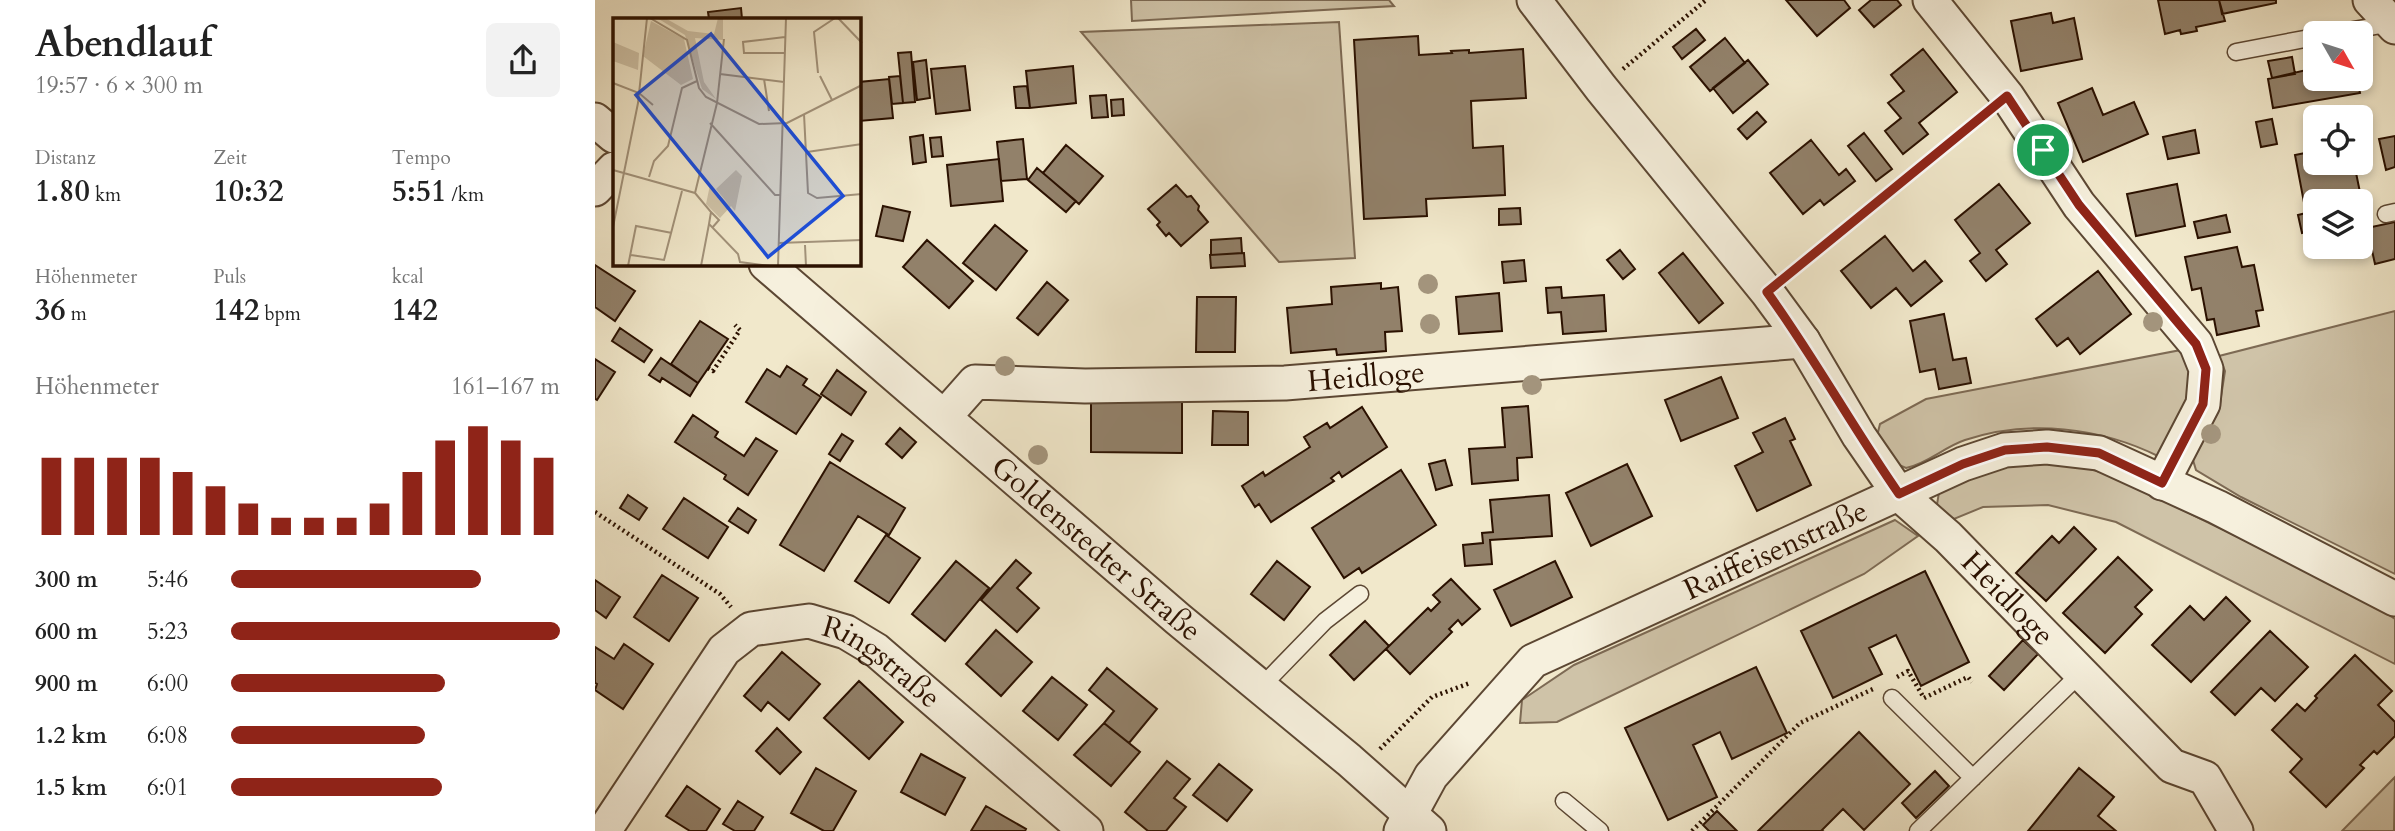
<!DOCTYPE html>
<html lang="de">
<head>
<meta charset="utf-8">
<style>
	body { margin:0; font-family:Cardo,serif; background:#f2f2f2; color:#222; height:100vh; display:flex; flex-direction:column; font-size:26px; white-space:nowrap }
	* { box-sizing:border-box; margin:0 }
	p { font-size:23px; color:#767676 }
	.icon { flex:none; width:38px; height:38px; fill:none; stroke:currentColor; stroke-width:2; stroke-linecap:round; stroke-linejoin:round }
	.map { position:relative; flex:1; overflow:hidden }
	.sheet { display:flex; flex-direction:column; background:#fff; width:595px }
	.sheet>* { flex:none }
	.needle { width:46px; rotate:129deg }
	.buttons { position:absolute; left:1708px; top:21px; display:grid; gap:14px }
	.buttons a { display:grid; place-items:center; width:70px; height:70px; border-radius:10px; background:#fff; box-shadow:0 4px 10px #0003; font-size:35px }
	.pin { position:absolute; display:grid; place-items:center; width:60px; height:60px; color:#fff; margin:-30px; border:4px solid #fff; border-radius:50%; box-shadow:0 2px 7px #0007 }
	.round { display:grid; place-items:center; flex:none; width:74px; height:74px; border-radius:10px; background:#f2f2f2 }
	.summary { display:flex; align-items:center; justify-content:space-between; height:119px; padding:0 35px }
	h1 { font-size:38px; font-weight:700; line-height:52px }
	.stats { display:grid; grid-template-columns:repeat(3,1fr); gap:10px; height:119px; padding:7px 35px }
	.stats div { display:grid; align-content:center }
	.stats b { font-size:30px; font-weight:700 }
	.stats small { font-size:19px; font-weight:400 }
	.stats p { font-size:19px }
	.chart { height:196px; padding:14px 35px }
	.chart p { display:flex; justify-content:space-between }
	.chart svg { width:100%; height:126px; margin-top:7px; stroke:#8f2418; stroke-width:6 }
	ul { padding:0 35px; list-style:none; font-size:23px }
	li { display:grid; grid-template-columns:112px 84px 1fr; align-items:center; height:52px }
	li i { height:18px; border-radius:9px; background:#8f2418 }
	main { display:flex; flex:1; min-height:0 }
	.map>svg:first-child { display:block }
	.green { fill:#cfc3a8; stroke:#7d6a54; stroke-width:2 }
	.building { fill:#92816a; stroke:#2b1100; stroke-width:2 }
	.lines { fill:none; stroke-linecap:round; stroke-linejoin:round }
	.lane-casing { stroke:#5c4733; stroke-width:19 }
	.street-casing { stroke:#5c4733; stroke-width:37 }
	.path { stroke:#2b1100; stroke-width:4.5; stroke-dasharray:2 3.5; stroke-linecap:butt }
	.lane { stroke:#f6f0dd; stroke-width:16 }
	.street { stroke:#f6f0dd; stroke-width:33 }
	.tree { fill:#a3947c }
	.route-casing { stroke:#fff; stroke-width:14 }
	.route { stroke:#8f2418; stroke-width:9 }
	.labels { text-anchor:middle; stroke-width:5; stroke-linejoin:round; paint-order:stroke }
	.street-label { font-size:30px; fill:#2b1100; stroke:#f6f0dd }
	.inset-road { fill:none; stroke:#a2927a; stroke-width:2 }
	.view { fill:#1d4ed8; fill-opacity:0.15; stroke:#1d4ed8; stroke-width:3.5 }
	.inset-edge { fill:none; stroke:#2b1100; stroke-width:3.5 }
</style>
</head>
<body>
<main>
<section class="sheet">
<div class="summary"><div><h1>Abendlauf</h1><p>19:57 · 6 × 300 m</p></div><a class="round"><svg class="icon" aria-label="share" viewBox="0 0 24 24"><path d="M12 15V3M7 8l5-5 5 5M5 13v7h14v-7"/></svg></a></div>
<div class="stats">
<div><p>Distanz</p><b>1.80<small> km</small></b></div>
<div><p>Zeit</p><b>10:32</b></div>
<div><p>Tempo</p><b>5:51<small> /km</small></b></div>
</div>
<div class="stats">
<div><p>Höhenmeter</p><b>36<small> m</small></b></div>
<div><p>Puls</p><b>142<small> bpm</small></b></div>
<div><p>kcal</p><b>142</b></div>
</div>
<div class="chart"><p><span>Höhenmeter</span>161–167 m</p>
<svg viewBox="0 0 160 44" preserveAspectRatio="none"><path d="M5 44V17M15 44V17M25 44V17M35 44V17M45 44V22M55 44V27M65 44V33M75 44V38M85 44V38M95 44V38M105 44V33M115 44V22M125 44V11M135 44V6M145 44V11M155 44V17"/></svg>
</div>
<ul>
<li><b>300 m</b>5:46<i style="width:76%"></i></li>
<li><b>600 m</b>5:23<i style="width:100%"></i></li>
<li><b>900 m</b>6:00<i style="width:65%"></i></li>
<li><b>1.2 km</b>6:08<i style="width:59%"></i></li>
<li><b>1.5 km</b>6:01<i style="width:64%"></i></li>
</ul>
</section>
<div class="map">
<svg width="1800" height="831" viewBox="0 0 1800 831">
	<rect width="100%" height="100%" fill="#f1e8cb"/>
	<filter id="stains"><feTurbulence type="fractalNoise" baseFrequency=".00286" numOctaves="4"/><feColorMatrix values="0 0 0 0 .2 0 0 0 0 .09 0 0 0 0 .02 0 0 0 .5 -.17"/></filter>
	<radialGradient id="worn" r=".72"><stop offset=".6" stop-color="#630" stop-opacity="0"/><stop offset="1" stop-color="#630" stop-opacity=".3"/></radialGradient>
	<!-- green -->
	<path class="green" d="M536 0H794L799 6 537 21Z
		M744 22 760 258 684 262 486 32Z
		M1800 311V574L1646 497 1601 470 1598 460 1624 410 1630 371 1624 356Z
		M1586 350 1602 384 1565 457C1505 427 1434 419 1370 440 1349 447 1332 464 1311 468L1304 465 1281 440 1285 424 1331 399Z
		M1450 461 1484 466 1516 475 1765 597 1800 619V664L1521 522 1453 505 1388 507 1359 519 1341 511 1344 492 1402 467Z
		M1300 520 1323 536 1269 574 962 722 925 723 927 700 979 665Z
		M1800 777 1799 831H1747Z"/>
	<!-- building -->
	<path class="building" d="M1191 0H1249L1255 8 1222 36Z
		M1276 0H1302L1306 5 1279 27 1264 10Z
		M1563 0H1624L1630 21 1601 27 1602 31 1586 34 1585 30 1570 34Z
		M1624 0H1681V3L1627 14Z
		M146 8 147 19H114L113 12Z
		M1456 13 1458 23 1479 18 1487 59 1426 71 1416 21Z
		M1101 29 1110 40 1087 59 1078 47Z
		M823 36 824 55 857 53 856 51 874 50V53L928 49 931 98 876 101 878 148 908 146 910 195 831 199 832 216 769 219 759 40Z
		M1130 38 1150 63 1115 91 1095 67Z
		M1328 49 1362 92 1324 123 1333 134 1308 154 1290 131 1306 118 1293 103 1309 91 1296 75Z
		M316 52 320 102 308 103 303 53Z
		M1697 57 1700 74 1677 78 1673 61Z
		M331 60 335 98 322 100 318 62Z
		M1153 60 1173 84 1138 113 1118 88Z
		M370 66 375 110 341 114 336 69Z
		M478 66 481 103 435 108 431 71Z
		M1720 68V79H1762L1765 93 1678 108 1673 79Z
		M305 76 308 103 297 104 294 77Z
		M294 79 298 118 264 121V82Z
		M432 86 435 108H421L419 87Z
		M1497 88 1508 115 1539 102 1553 134 1488 162 1463 103Z
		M511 95 513 117 497 118 495 96Z
		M528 99 529 115 517 116 516 100Z
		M1162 112 1171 122 1152 139 1143 129Z
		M1677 119 1682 144 1666 147 1661 122Z
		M1600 130 1604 153 1573 159 1568 137Z
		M1269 133 1297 169 1281 181 1253 146Z
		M328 135 331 162 318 164 315 137Z
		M1800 136V167L1791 170 1784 139Z
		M346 137 348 156 337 157 335 138Z
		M428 139 432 179 406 181 402 142Z
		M1216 140 1244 175 1251 169 1260 181 1229 205 1225 200 1208 214 1175 173Z
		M471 145 508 176 484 204 448 173Z
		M1720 151V163H1759L1767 202 1720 201V230L1707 233 1703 215 1711 213 1700 155Z
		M404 159 408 201 356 206 352 165Z
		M442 168 481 201 471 212 433 180Z
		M1404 184 1435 223 1401 250 1412 264 1391 281 1375 261 1385 253 1360 220Z
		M1582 184 1590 226 1541 236 1532 194Z
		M581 185 592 197 596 196 604 206 603 210 613 222 586 246 574 233 571 236 562 225 565 222 553 209Z
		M288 206 315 212 308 241 281 236Z
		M925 208 926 224 904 225V209Z
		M1631 215 1635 232 1603 238 1599 222Z
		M1800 222V259L1780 264 1772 228Z
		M400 225 432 251 401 290 368 263Z
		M1290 236 1318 271 1330 261 1347 281 1316 306 1301 288 1276 308 1246 271Z
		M646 238 647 253 616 255V240Z
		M332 240 378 281 354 308 308 267Z
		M1642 247 1647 267 1659 265 1668 310 1661 311 1664 326 1622 335 1619 319 1612 320 1606 288 1597 290 1590 257Z
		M1025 250 1040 269 1028 279 1012 260Z
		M649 253 650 266 616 268 615 255Z
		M1088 253 1128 303 1104 323 1064 273Z
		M929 260 931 281 909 283 907 262Z
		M0 265 40 291 20 321 0 307Z
		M1503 271 1536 314 1485 354 1473 338 1462 346 1441 319Z
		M452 282 473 300 443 335 422 318Z
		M786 283V289L803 287 807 331 790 332 791 351 742 355 741 349 696 353 692 308 737 304 736 287Z
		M966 287 967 298 1009 295 1011 331 968 334 966 312 953 313 951 288Z
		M904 293 907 331 864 334 861 297Z
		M602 297H641L640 352H601Z
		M1349 314 1358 360 1371 358 1376 383 1344 389 1340 369 1325 372 1315 321Z
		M105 321 133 339 103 383 76 364Z
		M25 328 57 350 49 362 17 341Z
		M66 358 103 383 95 396 67 378 65 382 54 375Z
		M0 359 20 372 2 400 0 399Z
		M192 366 212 379 208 385 226 397 201 434 151 402 172 369 185 377Z
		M242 370 271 392 256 415 226 394Z
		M1126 377 1143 418 1086 441 1070 400Z
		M496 401 587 402V453L496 452Z
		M933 406 937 457 922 458 923 480 877 484 874 449 910 447 907 408Z
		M767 407 792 447 747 477 744 472 736 478 739 481 676 522 664 504 660 507 647 486 668 472 670 476 715 447 709 437 732 423 735 428Z
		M618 411 653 412V445H617Z
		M98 415 123 432 120 437 149 456 161 438 182 451 153 495 129 479 131 475 80 442Z
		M1190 418 1200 439 1195 441 1216 485 1162 511 1140 466 1168 452 1158 433Z
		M305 428 321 442 307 458 291 444Z
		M247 434 258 441 245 461 234 454Z
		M850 460 857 485 841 490 834 464Z
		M235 462 310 508 294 535 263 516 229 571 185 545Z
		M1032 464 1057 516 996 546 971 493Z
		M806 470 841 525 767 573 764 568 749 578 717 528Z
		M33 495 52 508 44 520 25 508Z
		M954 495 957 536 895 540 897 564 870 566 868 545 888 543 887 533 898 532 895 500Z
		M89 498 133 527 113 558 68 529Z
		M143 508 161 520 153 533 134 521Z
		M1479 527 1501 549 1451 601 1421 573 1457 536 1464 543Z
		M291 535 325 558 294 603 260 581Z
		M1523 557 1557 590 1540 607 1547 614 1510 653 1468 613Z
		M421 560 436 573 422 588 444 608 422 632 386 600Z
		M361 561 394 588 350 641 317 614Z
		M682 561 715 587 689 620 656 594Z
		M960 561 977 597 916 626 899 590Z
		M1330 571 1374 662 1326 686 1301 635 1274 648 1287 674 1238 698 1206 631Z
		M67 575 103 598 74 641 39 617Z
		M856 579 885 609 867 625 863 620 854 629 857 632 815 674 791 649 833 608 836 611 845 602 838 595Z
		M0 580 25 597 11 618 0 610Z
		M1631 597 1655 621 1596 682 1557 645 1595 606 1609 620Z
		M770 621 794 646 759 680 735 655Z
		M401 630 437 662 406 696 371 664Z
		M1675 631 1713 667 1680 701 1666 688 1640 715 1616 692Z
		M1428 640 1443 654 1409 690 1394 676Z
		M29 644 58 664 28 709 0 690 2 684 0 683V647L19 659Z
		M187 652 225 684 194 720 173 702 166 711 149 696Z
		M1760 655 1797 691 1783 705 1800 722V736L1782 754 1779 751 1765 765 1769 768 1731 807 1695 772 1707 759 1677 730 1702 704 1710 711 1722 698 1720 696Z
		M1161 667 1192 733 1137 759 1125 732 1098 745 1122 797 1073 820 1030 728Z
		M512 668 562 709 534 743 509 723 519 711 494 690Z
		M457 677 492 705 463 740 428 711Z
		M264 681 308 722 274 759 229 718Z
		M509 723 545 752 516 786 479 755Z
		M182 728 206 752 185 774 161 751Z
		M1264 732 1315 784 1269 830 1248 809 1227 830 1228 831H1163Z
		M326 754 370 778 350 815 306 792Z
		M572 761 595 779 579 798 591 807 571 831H553L530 812Z
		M624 764 657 790 632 821 598 795Z
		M221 768 261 791 238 831H229L196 813Z
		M1484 768 1519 797 1503 816 1521 831H1433Z
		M1340 771 1354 786 1321 818 1307 803Z
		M92 786 125 809 111 831H95L71 816Z
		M143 801 168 817 159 831H140L128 824Z
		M391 806 431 829 430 831H376Z
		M1122 811 1142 831H1114L1108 825Z"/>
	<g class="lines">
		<!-- lane casing -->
		<g class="lane-casing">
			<path id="lane" d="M1742 33 1797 23
				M1641 52 1720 37
				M1791 214 1800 212
				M666 687 730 621 765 594
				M1297 698 1378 778
				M969 801 1005 831
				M1323 831 1486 673"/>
		</g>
		<!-- street casing -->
		<g class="street-casing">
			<g id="street">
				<path id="s1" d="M939 0 1006 88 1172 292 1208 341 1264 436 1304 494 1353 537 1577 766 1610 778 1641 831"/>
				<path d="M1335 0 1412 96 1484 205 1601 344 1611 369 1608 404 1567 483"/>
				<path d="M1775 0 1800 27"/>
				<path d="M0 120 19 136"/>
				<path d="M0 189 19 169"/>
				<path id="s2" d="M171 264 583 619 754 760 834 831"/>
				<path id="s3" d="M349 417 380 382 490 386 690 383 1208 341"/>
				<path id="s4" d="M9 831 129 650 156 629 214 621 251 632 281 650 491 831"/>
				<path id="s5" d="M806 831 836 776 938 661 1368 464 1410 450 1452 447 1504 453 1622 507 1800 599"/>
			</g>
		</g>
		<!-- path -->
		<path class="path" d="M1028 69 1111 0
			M1195 273 1389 115
			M113 368 118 371 145 330 140 325
			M0 512 125 594 136 607
			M1302 677 1313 671 1329 698 1373 677 1377 682
			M785 749 837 697 875 683
			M1097 831 1205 723 1278 689"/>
		<!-- lane -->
		<use href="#lane" class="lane"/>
		<!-- street -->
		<use href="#street" class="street"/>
	</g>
	<!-- trees -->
	<g class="tree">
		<circle cx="833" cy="284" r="10"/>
		<circle cx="1558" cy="322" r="10"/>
		<circle cx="835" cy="324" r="10"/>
		<circle cx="410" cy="366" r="10"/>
		<circle cx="937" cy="385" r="10"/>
		<circle cx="1616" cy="434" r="10"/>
		<circle cx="443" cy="455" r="10"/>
	</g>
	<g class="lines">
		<!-- route casing -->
		<g class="route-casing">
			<path id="route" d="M1412 96 1484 205 1601 344 1611 369 1608 404 1567 483 1504 453 1452 447 1410 450 1368 464 1304 494C1258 428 1219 357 1172 292Z"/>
		</g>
		<!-- route -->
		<use href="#route" class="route"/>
	</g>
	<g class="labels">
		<!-- street labels -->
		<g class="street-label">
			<text dy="10" stroke="none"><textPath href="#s3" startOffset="438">Heidloge</textPath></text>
			<text dy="10" stroke="none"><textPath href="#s2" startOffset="436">Goldenstedter Straße</textPath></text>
			<text dy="10" stroke="none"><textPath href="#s5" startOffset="483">Raiffeisenstraße</textPath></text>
			<text dy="10" stroke="none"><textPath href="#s1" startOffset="766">Heidloge</textPath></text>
			<text dy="10" stroke="none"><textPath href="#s4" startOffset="394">Ringstraße</textPath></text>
		</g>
	</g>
	<!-- overview -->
	<g transform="translate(18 18)">
		<rect width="248" height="248" fill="#f1e8cb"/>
		<path d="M44 0H52L75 13 101 16 105 0H110V22L82 20 91 64 103 81 89 71 72 17ZM38 3 71 21 80 61 68 67 30 38ZM0 24 26 35 25 52 0 43ZM123 152 129 158 122 193 118 188 107 200 93 186 97 167 117 188 103 171Z" fill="#cfc3a8"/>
		<path class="inset-road" d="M37 0 74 22 86 70 93 79 146 106 174 105 249 67M225 0 249 25M172 35H131L130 24 172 19M205 55 201 14 222 0M107 56 171 64M207 58 219 82M151 61 156 93M0 65 26 75 40 87M191 96 195 175 204 180 249 176M97 105 162 177H167M194 134 249 126M0 152 82 175 98 194 96 206 125 236 127 244 157 248M36 159 41 143 55 128 69 70 84 63M82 175 104 85 111 21M98 194 106 202 99 210M0 209 25 85 34 0M166 225 249 222M192 227 193 248M18 237 51 242 69 173M15 248 23 208 59 215M88 248 96 206M165 248 173 0"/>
		<path class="view" d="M98 16 230 178 155 239 23 77Z"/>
		<rect width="248" height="248" class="inset-edge"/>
	</g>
	<rect width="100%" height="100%" filter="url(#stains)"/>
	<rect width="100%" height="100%" fill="url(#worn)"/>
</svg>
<div class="buttons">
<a><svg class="needle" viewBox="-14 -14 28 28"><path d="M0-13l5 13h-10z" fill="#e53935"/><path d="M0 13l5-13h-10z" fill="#767676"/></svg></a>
<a><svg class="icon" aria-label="locate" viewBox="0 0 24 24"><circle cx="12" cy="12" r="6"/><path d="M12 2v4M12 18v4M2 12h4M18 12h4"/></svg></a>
<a><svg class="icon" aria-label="layers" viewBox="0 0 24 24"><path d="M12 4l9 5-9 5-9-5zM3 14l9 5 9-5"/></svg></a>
</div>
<div class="pin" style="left:1448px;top:150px;background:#1e9e55"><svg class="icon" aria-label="arrive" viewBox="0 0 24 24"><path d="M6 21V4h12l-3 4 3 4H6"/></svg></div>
</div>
</main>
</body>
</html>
